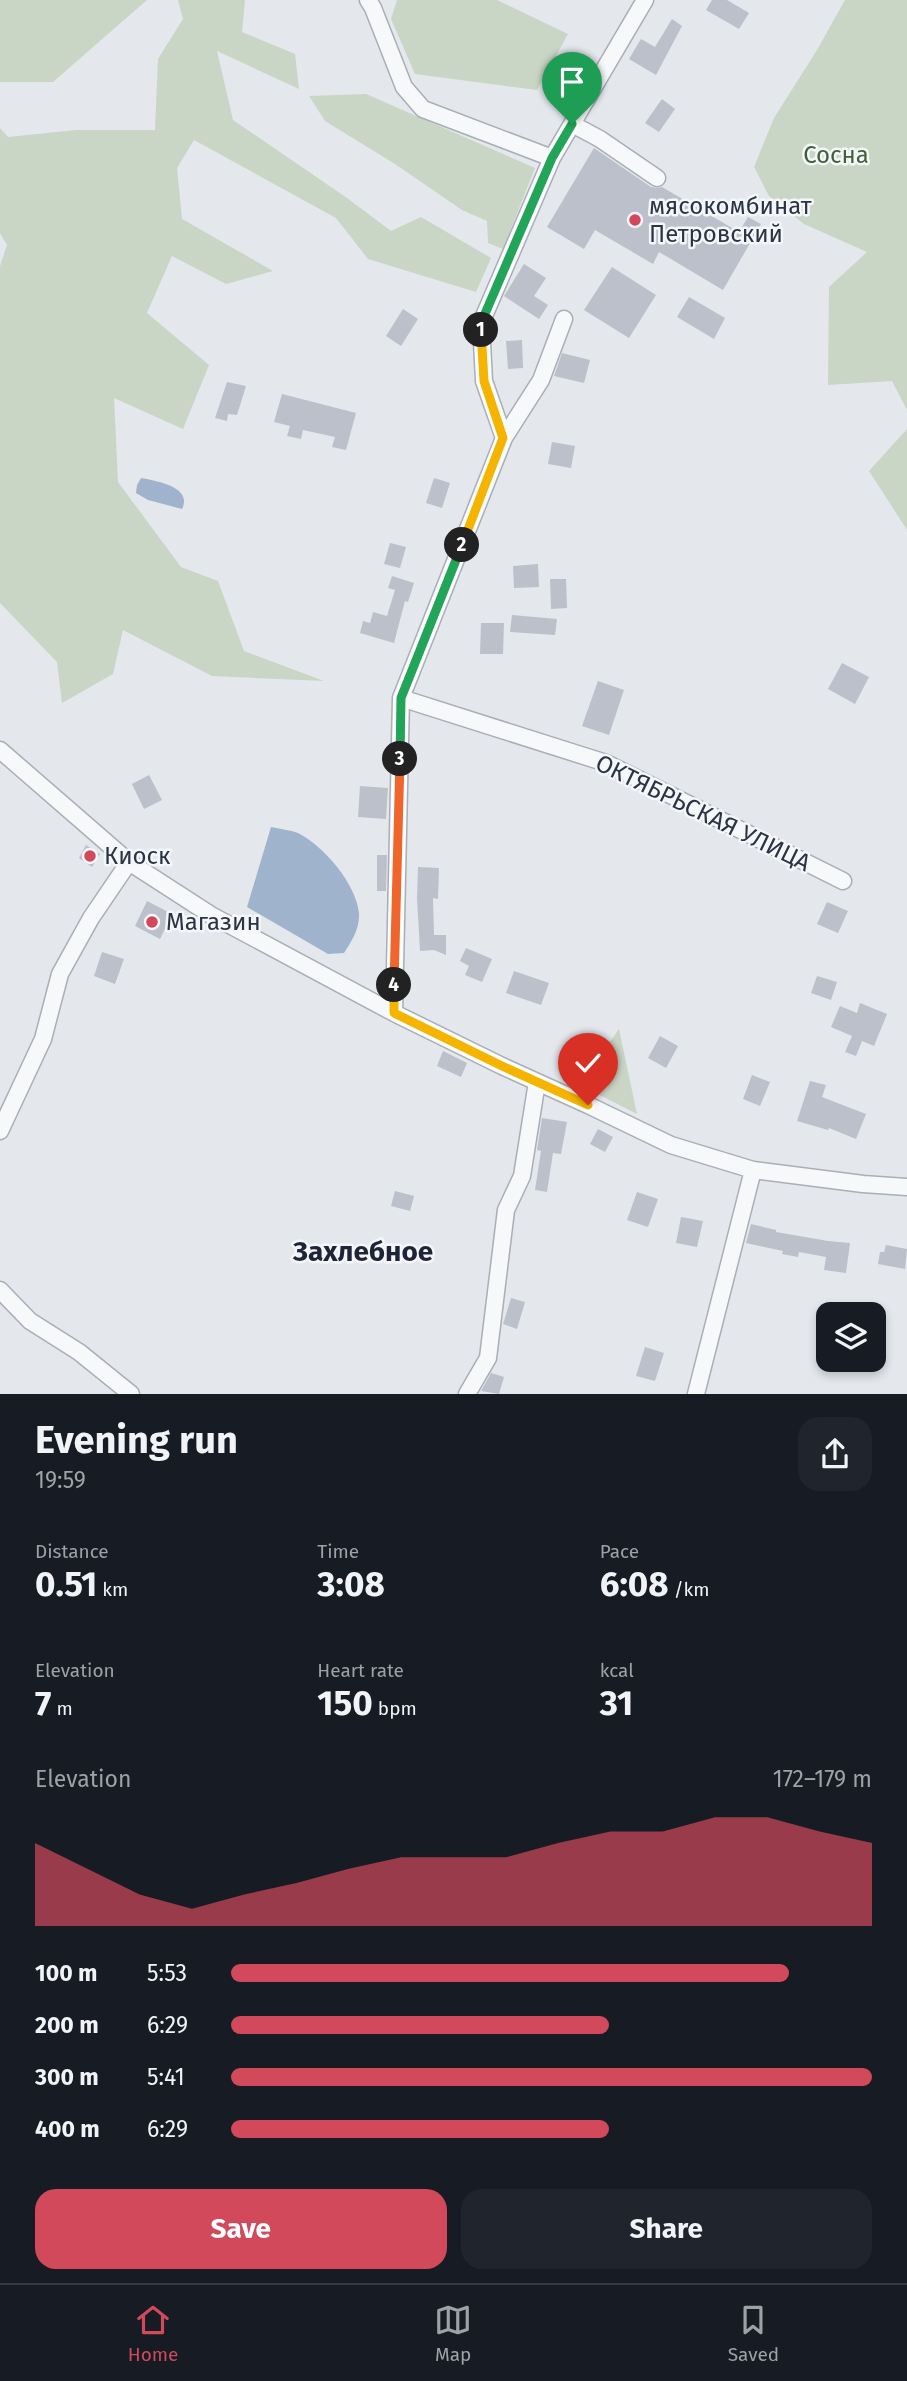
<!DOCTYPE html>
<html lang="en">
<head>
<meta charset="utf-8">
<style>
	body { margin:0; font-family:"Fira Sans",sans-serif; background:#20242c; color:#f1f3f6; height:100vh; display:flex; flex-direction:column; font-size:26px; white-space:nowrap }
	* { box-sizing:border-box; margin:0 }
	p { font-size:23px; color:#9ea1a6 }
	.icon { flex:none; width:38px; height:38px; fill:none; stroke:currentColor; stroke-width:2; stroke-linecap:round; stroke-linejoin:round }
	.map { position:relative; height:1394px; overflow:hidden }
	.drawer { display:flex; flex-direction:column; background:#171b24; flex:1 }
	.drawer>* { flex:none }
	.tools { position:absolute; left:816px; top:1302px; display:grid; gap:14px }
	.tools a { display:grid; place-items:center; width:70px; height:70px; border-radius:14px; background:#171b24; box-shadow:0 4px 10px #0003; font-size:35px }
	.pin { position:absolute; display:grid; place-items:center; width:60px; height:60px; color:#fff; margin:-72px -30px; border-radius:50% 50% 50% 0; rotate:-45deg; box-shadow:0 0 7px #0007 }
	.pin .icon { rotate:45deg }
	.km { position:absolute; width:35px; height:35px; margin:-18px; border-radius:50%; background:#222; color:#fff; font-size:19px; line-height:35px; text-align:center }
	.round { display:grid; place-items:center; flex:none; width:74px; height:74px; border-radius:21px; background:#20242c }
	.headline { display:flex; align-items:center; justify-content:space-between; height:119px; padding:0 35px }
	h1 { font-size:38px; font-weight:700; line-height:52px }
	.stats { display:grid; grid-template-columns:repeat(3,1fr); gap:10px; height:119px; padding:7px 35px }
	.stats div { display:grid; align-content:center }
	.stats b { font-size:35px; font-weight:700 }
	.stats small { font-size:19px; font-weight:400 }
	.stats p { font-size:19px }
	.chart { height:196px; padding:14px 35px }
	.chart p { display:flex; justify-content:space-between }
	.chart svg { width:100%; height:126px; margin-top:7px; fill:#d1495b; opacity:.7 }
	.cta { display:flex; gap:14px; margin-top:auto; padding:14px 35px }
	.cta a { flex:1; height:80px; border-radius:21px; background:#d1495b; color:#fff; font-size:28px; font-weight:700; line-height:80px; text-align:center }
	.cta a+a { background:#20242c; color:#f1f3f6 }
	ul { padding:0 35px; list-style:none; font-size:23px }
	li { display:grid; grid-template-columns:112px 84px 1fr; align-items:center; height:52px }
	li i { height:18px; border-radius:9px; background:#d1495b }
	.dock { display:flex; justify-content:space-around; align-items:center; height:98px; border-top:2px solid #363941; background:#171b24; font-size:19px; color:#9ea1a6 }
	.dock a { display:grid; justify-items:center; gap:4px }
	.dock .selected { color:#d1495b }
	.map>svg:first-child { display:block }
	.green { fill:#c9d6c5 }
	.water { fill:#9fb4cc }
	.building { fill:#bbc0ca }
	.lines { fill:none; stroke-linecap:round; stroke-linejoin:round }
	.minor-casing { stroke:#a9aeb7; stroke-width:19 }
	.minor { stroke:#f7f8fa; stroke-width:16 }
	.split-1-casing { stroke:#fff; stroke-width:14 }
	.split-2-casing { stroke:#fff; stroke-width:14 }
	.split-3-casing { stroke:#fff; stroke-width:14 }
	.split-4-casing { stroke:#fff; stroke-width:14 }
	.split-5-casing { stroke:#fff; stroke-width:14 }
	.split-1 { stroke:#22a559; stroke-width:9 }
	.split-2 { stroke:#f5b400; stroke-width:9 }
	.split-3 { stroke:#22a559; stroke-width:9 }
	.split-4 { stroke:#f0652b; stroke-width:9 }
	.split-5 { stroke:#f5b400; stroke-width:9 }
	.poi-dot { fill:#d1495b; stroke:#f4f6f9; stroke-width:2.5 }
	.labels { text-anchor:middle; stroke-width:5; stroke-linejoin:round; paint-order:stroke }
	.park-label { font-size:24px; fill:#3f6138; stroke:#f4f6f9 }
	.poi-label { font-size:24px; fill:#2b3445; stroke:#f4f6f9; text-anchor:start }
	.street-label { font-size:24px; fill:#2b3445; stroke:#f4f6f9 }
	.quarter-label { font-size:28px; font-weight:bold; fill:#1d2536; stroke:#f4f6f9 }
</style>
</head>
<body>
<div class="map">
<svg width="907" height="1394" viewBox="0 0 907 1394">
	<rect width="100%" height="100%" fill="#e4e7ec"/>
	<!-- green -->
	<path class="green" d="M0 0H147L53 82H0Z
		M178 0H245L242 32 295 54 299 89 217 51 233 120 347 198 391 231 421 217 491 258 476 292 368 259 336 218 194 140 177 168 182 219 273 271 226 284 172 256 147 313 209 365 183 429 114 398 118 482 181 567 218 581 244 651 324 681 212 676 123 630 113 674 62 703 57 662 0 603V266L7 245 0 233V128L8 137 76 130H155L158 59 183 19Z
		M397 0H497L568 34 537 90 415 74 391 19Z
		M845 0H907V410L892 381 828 385 829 287 867 252 804 224 769 196 754 167 774 118 817 50Z
		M366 94 535 168 503 249 488 243 487 221 462 210 395 164 325 121 309 96Z
		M907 429V530L869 471Z
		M619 1029 637 1114 580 1085Z"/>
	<!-- water -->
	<path class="water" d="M141 478C157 481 193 487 182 509L148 500 136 493 137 485Z
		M271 827C280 829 290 830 298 833 324 846 356 884 359 913 360 928 352 941 344 953L328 954 247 907Z"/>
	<!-- building -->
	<path class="building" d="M712 0H727L749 13 739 29 706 10Z
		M672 19 682 26 656 75 629 59 641 39 655 47Z
		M662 99 675 109 659 132 645 123Z
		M594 148 651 187 657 188 662 187 739 232 748 217 761 224 723 290 659 252 653 264 595 230 584 249 547 227Z
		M524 264 546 278 534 296 548 305 539 319 504 296Z
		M612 267 656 295 629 338 584 310Z
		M689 297 725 318 714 339 677 317Z
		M403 309 418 319 401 346 386 336Z
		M522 340 523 368 508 369 506 341Z
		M562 353 590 360 584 383 554 376Z
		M227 382 246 386 237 415 228 414 227 421 215 418Z
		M282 394 356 413 346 450 332 447 335 437 303 430 301 439 287 436 290 426 274 422Z
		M552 442 575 446 571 468 548 464Z
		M434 478 450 483 442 508 426 503Z
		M390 543 406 547 400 568 384 564Z
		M538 564 539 587 514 588 513 566Z
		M392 576 414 583 408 602 405 601 394 643 360 633 363 621 370 623 373 612 387 616 395 590 388 588Z
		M550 579H566L567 608 551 609Z
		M512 615 557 619 555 635 510 632Z
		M481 623H504L503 654H480Z
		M842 663 869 677 855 704 828 689Z
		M598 681 624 690 609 735 582 726Z
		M149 775 162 800 144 809 132 784Z
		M360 786 388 788 386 819 358 817Z
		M86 845 100 854 92 867 79 858Z
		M377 855H387L386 891H377Z
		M418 867 439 868 438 899 433 898 434 935H446V955L434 950 420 951 417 898Z
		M147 901 172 914 160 939 135 926Z
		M827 902 848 911 838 933 817 924Z
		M466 948 492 959 482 982 465 975 469 966 460 961Z
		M102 952 124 959 115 984 94 976Z
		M514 971 549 983 541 1005 506 993Z
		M817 976 837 982 831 1000 811 993Z
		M860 1003 887 1014 874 1046 862 1041 856 1056 845 1052 852 1036 831 1027 840 1006 857 1013Z
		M660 1036 678 1046 666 1068 648 1058Z
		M443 1051 467 1063 461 1077 437 1066Z
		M752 1075 770 1082 760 1106 743 1099Z
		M810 1081 826 1085 822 1097 866 1114 856 1139 829 1128 828 1130 797 1121Z
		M542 1118 567 1122 561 1154 553 1153 547 1192 535 1190 541 1151 537 1150Z
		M598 1129 613 1137 605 1152 590 1144Z
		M395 1191 414 1196 410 1211 391 1206Z
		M637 1192 658 1199 648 1227 627 1220Z
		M681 1217 703 1221 697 1247 676 1243Z
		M751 1224 776 1230V1232L828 1241 850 1243 846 1273 824 1270 826 1257 799 1252 798 1257 782 1254 783 1251 746 1243Z
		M886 1245 907 1249 905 1269 878 1264 880 1252H884Z
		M511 1298 525 1302 517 1329 503 1324Z
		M645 1347 664 1353 655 1381 636 1376Z
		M491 1373 504 1377 499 1394 481 1391Z"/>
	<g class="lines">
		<!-- minor casing -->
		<g class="minor-casing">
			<path id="minor" d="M368 0 373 8 404 87 423 109 552 158
				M572 124 600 139 657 178
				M504 438 541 380 564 319
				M401 698 606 763 843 881
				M0 750 129 862 211 915 394 1013 502 1066 588 1105 671 1145 753 1170 863 1184 907 1187
				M394 1013 401 698 504 438 484 381 481 323 552 158 645 0
				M0 1131 43 1039 60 974 91 918 129 862
				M0 1290 30 1321 79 1352 131 1394
				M467 1394 488 1358 506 1210 522 1176 537 1082
				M696 1394 753 1170"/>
		</g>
		<!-- minor -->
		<use href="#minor" class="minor"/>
	</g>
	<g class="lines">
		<!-- split-1 casing -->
		<g class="split-1-casing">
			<path id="split-1" d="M481 330V323L552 158 572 124"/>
		</g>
		<!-- split-2 casing -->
		<g class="split-2-casing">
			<path id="split-2" d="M462 545 503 438 484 381 481 330"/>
		</g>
		<!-- split-3 casing -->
		<g class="split-3-casing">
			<path id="split-3" d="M400 759 401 698 462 545"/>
		</g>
		<!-- split-4 casing -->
		<g class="split-4-casing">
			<path id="split-4" d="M394 985 400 759"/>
		</g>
		<!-- split-5 casing -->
		<g class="split-5-casing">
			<path id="split-5" d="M394 985V1013L502 1066 588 1105"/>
		</g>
		<!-- split-1 -->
		<use href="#split-1" class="split-1"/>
		<!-- split-2 -->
		<use href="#split-2" class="split-2"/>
		<!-- split-3 -->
		<use href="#split-3" class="split-3"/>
		<!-- split-4 -->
		<use href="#split-4" class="split-4"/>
		<!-- split-5 -->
		<use href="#split-5" class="split-5"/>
	</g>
	<!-- markers -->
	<g class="poi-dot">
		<circle cx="635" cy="220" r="7"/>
		<circle cx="90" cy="856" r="7"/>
		<circle cx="152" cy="922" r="7"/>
	</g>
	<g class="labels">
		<!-- park labels -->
		<g class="park-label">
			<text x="836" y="163">Сосна</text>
		</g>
		<!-- poi labels -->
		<g class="poi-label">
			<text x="649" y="214">мясокомбинат<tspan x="649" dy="28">Петровский</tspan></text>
			<text x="104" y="864">Киоск</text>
			<text x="166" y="930">Магазин</text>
		</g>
		<!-- street labels -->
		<g class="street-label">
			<text transform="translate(703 813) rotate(26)" y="8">ОКТЯБРЬСКАЯ УЛИЦА</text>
		</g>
		<!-- quarter labels -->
		<g class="quarter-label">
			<text x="363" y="1261">Захлебное</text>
		</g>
	</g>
</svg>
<div class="tools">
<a><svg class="icon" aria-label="layers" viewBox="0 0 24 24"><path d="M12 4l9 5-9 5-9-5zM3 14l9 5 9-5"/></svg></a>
</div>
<div class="pin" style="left:572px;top:124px;background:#1e9e55"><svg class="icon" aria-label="arrive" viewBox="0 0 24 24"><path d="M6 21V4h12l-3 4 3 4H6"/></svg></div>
<div class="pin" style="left:588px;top:1105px;background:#d93025"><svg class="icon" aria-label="check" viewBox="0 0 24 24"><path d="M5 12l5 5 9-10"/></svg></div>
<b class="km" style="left:481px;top:330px">1</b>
<b class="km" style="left:462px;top:545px">2</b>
<b class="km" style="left:400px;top:759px">3</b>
<b class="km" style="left:394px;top:985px">4</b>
</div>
<section class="drawer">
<div class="headline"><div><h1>Evening run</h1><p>19:59</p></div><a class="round"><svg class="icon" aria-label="share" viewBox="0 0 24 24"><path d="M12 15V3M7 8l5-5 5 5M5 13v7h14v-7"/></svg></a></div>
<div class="stats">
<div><p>Distance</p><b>0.51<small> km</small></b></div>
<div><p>Time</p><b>3:08</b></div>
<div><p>Pace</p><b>6:08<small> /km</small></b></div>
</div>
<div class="stats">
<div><p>Elevation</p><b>7<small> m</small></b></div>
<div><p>Heart rate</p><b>150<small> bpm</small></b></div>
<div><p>kcal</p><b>31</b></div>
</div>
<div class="chart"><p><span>Elevation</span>172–179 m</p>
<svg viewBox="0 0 160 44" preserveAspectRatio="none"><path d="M0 44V15L10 24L20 33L30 38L40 33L50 29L60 24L70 20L80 20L90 20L100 15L110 11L120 11L130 6L140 6L150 11L160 15V44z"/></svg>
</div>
<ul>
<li><b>100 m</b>5:53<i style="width:87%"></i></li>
<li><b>200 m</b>6:29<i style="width:59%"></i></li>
<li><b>300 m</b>5:41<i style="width:100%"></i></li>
<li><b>400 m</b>6:29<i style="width:59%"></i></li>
</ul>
<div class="cta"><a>Save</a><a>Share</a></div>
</section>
<nav class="dock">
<a class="selected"><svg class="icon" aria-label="home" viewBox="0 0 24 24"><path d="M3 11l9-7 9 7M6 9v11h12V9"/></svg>Home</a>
<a><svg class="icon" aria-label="map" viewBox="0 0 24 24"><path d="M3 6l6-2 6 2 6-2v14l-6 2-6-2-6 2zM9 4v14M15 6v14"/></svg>Map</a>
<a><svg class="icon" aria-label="saved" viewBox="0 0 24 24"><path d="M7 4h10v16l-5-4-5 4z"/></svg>Saved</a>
</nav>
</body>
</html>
